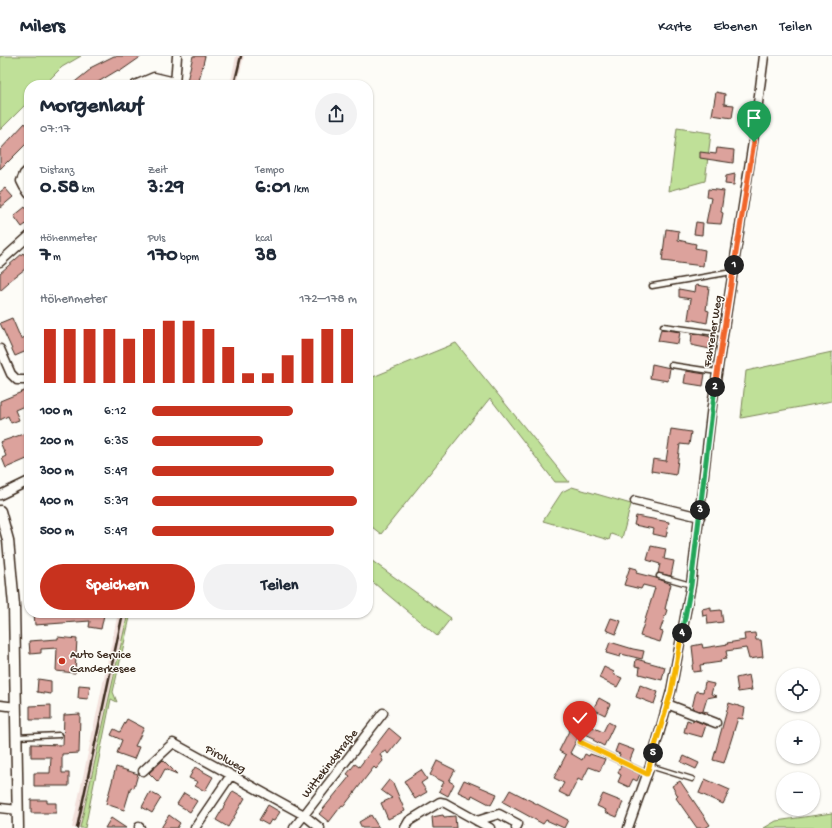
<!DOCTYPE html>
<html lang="de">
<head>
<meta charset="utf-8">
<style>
	body { margin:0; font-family:"Gochi Hand",sans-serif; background:#f2f2f3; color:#1f2937; height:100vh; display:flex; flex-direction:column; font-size:15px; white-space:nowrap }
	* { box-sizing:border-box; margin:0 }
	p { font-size:13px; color:#747a83 }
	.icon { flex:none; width:22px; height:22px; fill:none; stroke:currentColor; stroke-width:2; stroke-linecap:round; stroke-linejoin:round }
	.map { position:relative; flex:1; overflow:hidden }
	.drawer { position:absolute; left:24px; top:24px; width:349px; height:538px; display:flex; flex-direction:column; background:#fff; border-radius:16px; box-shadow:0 1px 3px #0004 }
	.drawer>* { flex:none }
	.fabs { position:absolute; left:776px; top:612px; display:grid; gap:8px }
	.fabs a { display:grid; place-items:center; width:44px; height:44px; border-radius:50%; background:#fff; box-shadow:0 1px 3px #0004; font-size:20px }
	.pin { position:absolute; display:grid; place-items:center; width:34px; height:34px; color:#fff; margin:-41px -17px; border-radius:50% 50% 50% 0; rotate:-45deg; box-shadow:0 0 4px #0007 }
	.pin .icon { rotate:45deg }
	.km { position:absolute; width:20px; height:20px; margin:-10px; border-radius:50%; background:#222; color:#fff; font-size:11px; line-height:20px; text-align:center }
	.round { display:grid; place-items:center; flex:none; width:42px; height:42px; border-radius:21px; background:#f2f2f3 }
	.headline { display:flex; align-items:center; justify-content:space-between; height:68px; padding:0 16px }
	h1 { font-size:22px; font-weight:800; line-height:30px }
	.metrics { display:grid; grid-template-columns:repeat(3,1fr); gap:6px; height:68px; padding:4px 16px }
	.metrics div { display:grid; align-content:center }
	.metrics b { font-size:20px; font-weight:800 }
	.metrics small { font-size:11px; font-weight:400 }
	.metrics p { font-size:11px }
	.chart { height:112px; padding:8px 16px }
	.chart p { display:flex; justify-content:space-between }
	.chart svg { width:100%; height:72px; margin-top:4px; stroke:#c8321e; stroke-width:6 }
	.cta { display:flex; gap:8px; margin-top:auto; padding:8px 16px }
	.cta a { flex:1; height:46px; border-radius:24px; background:#c8321e; color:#fff; font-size:16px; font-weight:800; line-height:46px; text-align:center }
	.cta a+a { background:#f2f2f3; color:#1f2937 }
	ul { padding:0 16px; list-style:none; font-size:13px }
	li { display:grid; grid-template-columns:64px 48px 1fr; align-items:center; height:30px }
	li i { height:10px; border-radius:5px; background:#c8321e }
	header { display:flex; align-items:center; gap:24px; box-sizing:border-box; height:56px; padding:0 20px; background:#fff; border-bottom:1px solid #e0e1e3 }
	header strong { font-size:19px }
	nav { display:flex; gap:22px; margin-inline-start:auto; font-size:14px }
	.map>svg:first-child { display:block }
	.built { fill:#f3e1dc }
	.green { fill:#bfe098; stroke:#7d855b }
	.building { fill:#dca29c; stroke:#3b2a1e }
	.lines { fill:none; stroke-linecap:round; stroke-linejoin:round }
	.service-casing { stroke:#3b2a1e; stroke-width:7 }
	.minor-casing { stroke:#3b2a1e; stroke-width:11 }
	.tertiary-casing { stroke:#3b2a1e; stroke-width:13 }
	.service { stroke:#fdfcf7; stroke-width:4 }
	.minor { stroke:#fdfcf7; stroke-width:8 }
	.tertiary { stroke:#fdfcf7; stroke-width:10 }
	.rail { stroke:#3b2a1e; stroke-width:2.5 }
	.split-1-casing { stroke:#fff; stroke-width:8 }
	.split-2-casing { stroke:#fff; stroke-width:8 }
	.split-3-casing { stroke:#fff; stroke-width:8 }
	.split-4-casing { stroke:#fff; stroke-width:8 }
	.split-5-casing { stroke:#fff; stroke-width:8 }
	.split-6-casing { stroke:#fff; stroke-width:8 }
	.split-1 { stroke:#f0652b; stroke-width:5 }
	.split-2 { stroke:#f0652b; stroke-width:5 }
	.split-3 { stroke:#22a559; stroke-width:5 }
	.split-4 { stroke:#22a559; stroke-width:5 }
	.split-5 { stroke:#f5b400; stroke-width:5 }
	.split-6 { stroke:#f5b400; stroke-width:5 }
	.poi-dot { fill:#c8321e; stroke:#fdfcf7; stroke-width:1.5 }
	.labels { text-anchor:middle; stroke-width:3; stroke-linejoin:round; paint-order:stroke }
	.street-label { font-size:12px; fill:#3b2a1e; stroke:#fdfcf7 }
	.poi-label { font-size:12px; fill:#3b2a1e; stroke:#fdfcf7; text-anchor:start }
</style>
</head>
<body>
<header>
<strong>Milers</strong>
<nav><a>Karte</a><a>Ebenen</a><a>Teilen</a></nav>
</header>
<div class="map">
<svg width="832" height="772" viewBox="0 0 832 772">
	<rect width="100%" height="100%" fill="#fdfcf7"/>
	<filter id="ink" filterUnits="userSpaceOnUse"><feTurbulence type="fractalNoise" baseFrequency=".025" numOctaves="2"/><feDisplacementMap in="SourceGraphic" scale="8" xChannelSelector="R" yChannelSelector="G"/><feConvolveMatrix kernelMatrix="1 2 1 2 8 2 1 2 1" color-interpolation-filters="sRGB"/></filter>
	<g filter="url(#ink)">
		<!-- built -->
		<path class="built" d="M236 0H244L237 29H230Z
			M118 557H128L80 772H72Z"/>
		<!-- green -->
		<path class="green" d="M0 0H81L62 11 44 29H29V45L0 74Z
			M677 72 711 77 705 125 669 135Z
			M456 287 569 426H555L490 342 381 478 368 468V323Z
			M832 296V345L741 362 746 315Z
			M572 431 631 448 622 482 611 478 609 484 543 465 562 436Z
			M368 502 451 562 437 580 368 522Z
			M128 557H131L113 636 117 646 111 643 85 772H80Z
			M832 757V772H764L776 765Z"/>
		<!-- building -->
		<path class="building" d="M114 0H142L119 16 118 14 93 29H71L91 13 90 12Z
			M193 0H205L198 29H186Z
			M716 36 725 38 724 48 734 49 732 62 712 59Z
			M25 67 29 72V85L8 106V105L0 113V94Z
			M717 92 734 94 733 107 700 102V96L716 98Z
			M735 118 734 129 725 128 726 120Z
			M5 132 13 141 0 152V136Z
			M708 133 724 135 721 156 723 157 721 168 706 167 711 142 707 141Z
			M25 151 29 157V166L22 171 14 160Z
			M696 166 703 167 702 179 694 178Z
			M666 173 679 175 678 184 696 188 695 192 705 194 703 210 662 205Z
			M23 197 29 205V210L8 226 9 227 0 235V217Z
			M696 229 709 231 706 254 709 255 707 267 688 263 691 243 679 241V233L695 236Z
			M12 262 21 283 29 279V294L15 300 0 267Z
			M661 273 680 276 678 288 658 285Z
			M692 277 712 281 710 293 691 289Z
			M652 308 670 312 668 325 650 322Z
			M686 315 705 318 703 330 684 327Z
			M29 333V348L15 354 19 364 11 367 8 360 0 364V345Z
			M671 373 691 376 689 389 680 388 676 419 651 415 653 403 666 405Z
			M29 376V402L6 412 2 402 6 400 0 386Z
			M636 460 669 466 666 481 653 478 654 473 634 469Z
			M651 490 666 493 664 503 674 505 671 520 658 517 660 508 647 504Z
			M630 511 637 513 636 517 656 522 671 528 665 553 667 554 660 575 663 576 660 586 640 580 655 532 643 529 641 533 624 529Z
			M711 551V555L721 554 723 566 708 568 707 559 703 560 702 553Z
			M34 557H92L104 559 101 573 89 571 90 565 35 569Z
			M611 562 621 565 616 578 606 574Z
			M755 577 756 584H761L763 601 749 603 746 592 726 595 727 600 725 601 726 603 720 604 721 606 700 609 701 615 693 616 692 609 694 608 692 590 702 588 703 592 728 588 727 587 745 584 744 578Z
			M58 581 77 583 75 617 56 615 57 592 41 593V597L30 598 29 585 58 583Z
			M610 586 633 593 644 595 642 603 621 598 620 601 606 597Z
			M636 603 665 611 662 624 639 618 640 611 635 610Z
			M604 611 614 616 613 618 622 622 617 631 599 622Z
			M749 619 752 634 738 636 736 622Z
			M38 623 51 625V638L37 636Z
			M705 626 714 628 711 638 717 640 707 642 703 655 708 656 707 658 692 652 696 635 703 636Z
			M79 629 90 630 88 643 78 642Z
			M640 629 658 636 654 648 636 641Z
			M599 642 610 648 605 659 593 653Z
			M729 647 745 652 743 663 738 662 724 707 713 704Z
			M51 649V664H30V650Z
			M80 658 79 697 62 698V717H69V730H34V717H50L51 701H31V688L63 689 64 659Z
			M127 663 144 672 135 690 139 691 134 703 117 697 122 684 111 679 114 673 120 676Z
			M575 663 603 676 608 666 614 669 604 690 593 684 594 682 581 676 570 697 582 704 585 698 589 700 590 698 605 703 600 715 589 711 582 725 578 723 569 741 559 736 564 727 554 722 566 699 559 695Z
			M687 664 693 666 694 664 706 669 702 681 684 676Z
			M389 672 401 682 388 698 386 695 380 698 383 705 376 713 374 711 344 750 342 749 329 766 319 758 350 720 347 718 355 708 359 711Z
			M618 688 634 694 629 706 619 701 620 698 615 696Z
			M684 700 699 707 696 713 681 706Z
			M163 704 177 718 165 713 158 726 149 717Z
			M437 705 455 714 449 725 454 728 448 740 439 735 444 726 430 719Z
			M621 709 640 718 637 725 633 723 629 731 618 726 621 719 618 717Z
			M116 711 138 718 134 732 131 731 124 754 106 748Z
			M195 711 213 721 205 735 195 730 198 726 189 722Z
			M421 714 427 723 421 727 427 736 415 743 404 725Z
			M705 723 730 734 723 748 699 737Z
			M389 724 393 727 405 755 388 763 381 747 392 742 381 734Z
			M464 724 497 738 491 749 472 739 471 742 458 736Z
			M680 725 710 769 705 772H697L676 742 678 740 672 730Z
			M510 734 568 764 564 772 546 764 543 768 503 746Z
			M233 735 245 742 228 771 216 764Z
			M150 736 161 742 152 757 142 751Z
			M184 737 197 745 190 756 177 748Z
			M603 738 623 746 617 761 605 756 606 754 597 750Z
			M31 744H47V747H56V757H31Z
			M268 749 280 756 274 765 271 764 268 769 259 764Z
			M169 759 180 767 177 772H161Z
			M371 759 379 772H362L359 766Z
			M443 759 444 761 455 760 456 772H433L432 761Z
			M111 762 126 772H105Z"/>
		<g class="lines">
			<!-- service casing -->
			<g class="service-casing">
				<path id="service" d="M652 230 732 216
					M663 270 723 278
					M671 309 717 316
					M659 520 691 529
					M16 681 59 679
					M580 686 647 718
					M650 710 692 723"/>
			</g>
			<!-- minor casing -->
			<g class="minor-casing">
				<path id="minor" d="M135 29 154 21 175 26
					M175 29 177 0
					M29 113 24 118 21 125 24 131 29 138
					M0 206 29 180
					M0 293 11 318 17 324H29
					M0 439 29 425
					M635 445 700 461
					M667 648 716 667
					M0 649 16 651
					M143 715 173 687 304 759 320 772
					M0 752 18 754
					M477 765 499 758 518 768 516 772
					M139 771 140 772
					M195 772 231 719
					M294 772 383 657
					M405 772 409 765 440 746 445 747 490 772
					M628 772 650 710 671 635 691 529 712 350 753 86 764 0"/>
			</g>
			<!-- tertiary casing -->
			<g class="tertiary-casing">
				<path id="tertiary" d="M0 455 8 484 14 549 18 772"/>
			</g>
			<!-- service -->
			<use href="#service" class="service"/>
			<!-- minor -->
			<use href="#minor" class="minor"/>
			<!-- tertiary -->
			<use href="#tertiary" class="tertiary"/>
			<!-- rail -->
			<path class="rail" d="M234 29 241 0
				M77 772 123 557"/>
		</g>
	</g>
	<g class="lines" filter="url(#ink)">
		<!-- split-1 casing -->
		<g class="split-1-casing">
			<path id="split-1" d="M734 209 754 86"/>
		</g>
		<!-- split-2 casing -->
		<g class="split-2-casing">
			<path id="split-2" d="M715 331 734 209"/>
		</g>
		<!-- split-3 casing -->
		<g class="split-3-casing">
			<path id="split-3" d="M700 454 715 331"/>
		</g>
		<!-- split-4 casing -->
		<g class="split-4-casing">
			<path id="split-4" d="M682 577 691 529 700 454"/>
		</g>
		<!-- split-5 casing -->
		<g class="split-5-casing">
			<path id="split-5" d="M653 697 671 636 682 577"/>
		</g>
		<!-- split-6 casing -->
		<g class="split-6-casing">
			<path id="split-6" d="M580 686 647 718 653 697"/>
		</g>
		<!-- split-1 -->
		<use href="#split-1" class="split-1"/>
		<!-- split-2 -->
		<use href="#split-2" class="split-2"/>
		<!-- split-3 -->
		<use href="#split-3" class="split-3"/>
		<!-- split-4 -->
		<use href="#split-4" class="split-4"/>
		<!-- split-5 -->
		<use href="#split-5" class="split-5"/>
		<!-- split-6 -->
		<use href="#split-6" class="split-6"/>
	</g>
	<!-- markers -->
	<circle class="poi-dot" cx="62" cy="605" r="4"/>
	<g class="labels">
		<!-- street labels -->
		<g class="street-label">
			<text transform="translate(712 275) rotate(-81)" y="4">Fahrener Weg</text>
			<text transform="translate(226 702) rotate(29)" y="4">Pirolweg</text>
			<text transform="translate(329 707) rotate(-52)" y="4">Wittekindstraße</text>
		</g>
		<!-- poi labels -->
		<g class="poi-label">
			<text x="70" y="602">Auto Service<tspan x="70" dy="14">Ganderkesee</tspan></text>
		</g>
	</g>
</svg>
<div class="fabs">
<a><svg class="icon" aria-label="locate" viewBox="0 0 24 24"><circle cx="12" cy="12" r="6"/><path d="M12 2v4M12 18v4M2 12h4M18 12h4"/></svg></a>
<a>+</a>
<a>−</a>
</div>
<div class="pin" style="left:754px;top:86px;background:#1e9e55"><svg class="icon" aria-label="arrive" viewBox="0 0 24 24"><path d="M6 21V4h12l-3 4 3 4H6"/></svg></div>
<div class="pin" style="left:580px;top:686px;background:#d93025"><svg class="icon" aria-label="check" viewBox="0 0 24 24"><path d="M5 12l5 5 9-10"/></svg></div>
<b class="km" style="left:734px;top:209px">1</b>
<b class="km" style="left:715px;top:331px">2</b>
<b class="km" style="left:700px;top:454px">3</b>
<b class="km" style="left:682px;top:577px">4</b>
<b class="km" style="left:653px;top:697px">5</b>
<section class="drawer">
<div class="headline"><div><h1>Morgenlauf</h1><p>07:17</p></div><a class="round"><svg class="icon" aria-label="share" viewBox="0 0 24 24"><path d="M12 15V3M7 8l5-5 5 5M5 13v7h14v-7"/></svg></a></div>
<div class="metrics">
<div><p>Distanz</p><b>0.58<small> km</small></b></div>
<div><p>Zeit</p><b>3:29</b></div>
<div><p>Tempo</p><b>6:01<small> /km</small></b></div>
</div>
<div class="metrics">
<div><p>Höhenmeter</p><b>7<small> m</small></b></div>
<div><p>Puls</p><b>170<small> bpm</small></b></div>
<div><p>kcal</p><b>38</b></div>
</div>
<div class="chart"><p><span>Höhenmeter</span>172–178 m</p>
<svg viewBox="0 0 160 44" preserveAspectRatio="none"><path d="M5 44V11M15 44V11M25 44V11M35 44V11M45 44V17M55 44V11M65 44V6M75 44V6M85 44V11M95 44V22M105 44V38M115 44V38M125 44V27M135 44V17M145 44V11M155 44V11"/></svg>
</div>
<ul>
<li><b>100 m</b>6:12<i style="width:69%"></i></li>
<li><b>200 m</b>6:35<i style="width:54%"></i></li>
<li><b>300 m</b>5:49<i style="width:89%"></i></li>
<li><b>400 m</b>5:39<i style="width:100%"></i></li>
<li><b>500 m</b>5:49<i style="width:89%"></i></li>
</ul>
<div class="cta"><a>Speichern</a><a>Teilen</a></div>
</section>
</div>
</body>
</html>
